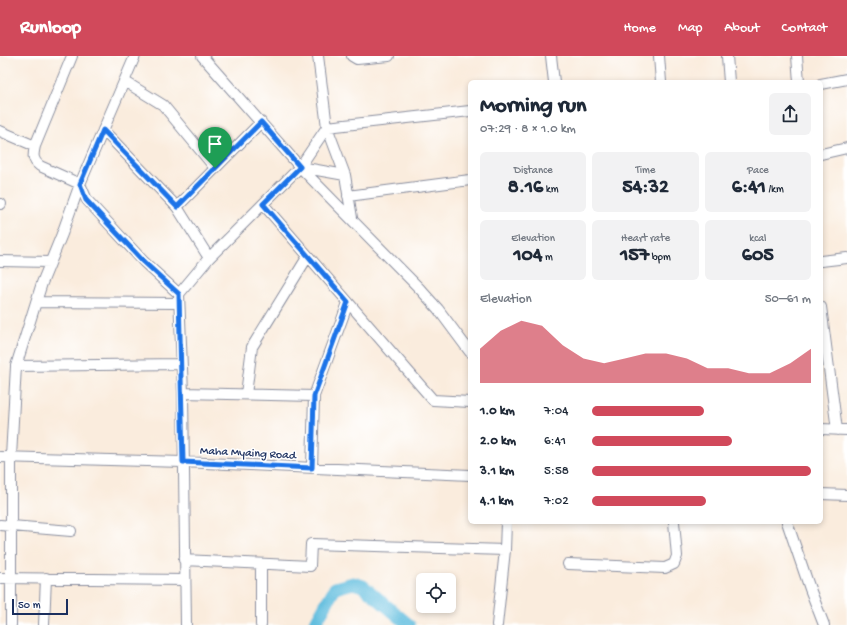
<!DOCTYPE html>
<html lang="en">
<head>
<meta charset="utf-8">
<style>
	body { margin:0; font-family:"Gochi Hand",sans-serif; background:#f2f2f3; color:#1f2937; height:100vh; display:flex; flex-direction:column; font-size:15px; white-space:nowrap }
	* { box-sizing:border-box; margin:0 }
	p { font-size:13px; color:#747a83 }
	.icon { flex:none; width:22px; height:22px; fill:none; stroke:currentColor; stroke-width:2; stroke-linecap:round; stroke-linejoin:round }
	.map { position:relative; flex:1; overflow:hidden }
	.side { position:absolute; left:468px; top:24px; width:355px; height:444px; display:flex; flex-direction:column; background:#fff; border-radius:6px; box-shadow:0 2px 6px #0003 }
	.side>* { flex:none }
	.controls { position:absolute; left:416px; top:517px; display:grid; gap:8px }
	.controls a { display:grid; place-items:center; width:40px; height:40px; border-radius:6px; background:#fff; box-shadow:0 2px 6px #0003; font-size:20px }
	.scale { position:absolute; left:12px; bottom:10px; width:56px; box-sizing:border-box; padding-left:4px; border:2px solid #1b2f5e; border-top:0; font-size:11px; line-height:14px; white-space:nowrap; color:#1b2f5e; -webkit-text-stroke:3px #fff; paint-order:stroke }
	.pin { position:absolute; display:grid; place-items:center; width:34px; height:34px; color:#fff; margin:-41px -17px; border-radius:50% 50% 50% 0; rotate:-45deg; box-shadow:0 0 4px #0007 }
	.pin .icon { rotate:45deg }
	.round { display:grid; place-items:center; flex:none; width:42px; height:42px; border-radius:6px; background:#f2f2f3 }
	.head { display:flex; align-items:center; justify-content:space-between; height:68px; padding:0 12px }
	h1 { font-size:22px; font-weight:800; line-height:30px }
	.stats { display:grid; grid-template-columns:repeat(3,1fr); gap:6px; height:68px; padding:4px 12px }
	.stats div { display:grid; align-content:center; border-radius:6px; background:#f2f2f3; text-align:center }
	.stats b { font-size:20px; font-weight:800 }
	.stats small { font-size:11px; font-weight:400 }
	.stats p { font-size:11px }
	.chart { height:112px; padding:8px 12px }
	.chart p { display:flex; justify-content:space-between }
	.chart svg { width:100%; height:72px; margin-top:4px; fill:#d1495b; opacity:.7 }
	ul { padding:0 12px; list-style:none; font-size:13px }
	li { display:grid; grid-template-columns:64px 48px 1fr; align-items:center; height:30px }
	li i { height:10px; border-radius:5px; background:#d1495b }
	header { display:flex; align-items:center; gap:24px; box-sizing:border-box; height:56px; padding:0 20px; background:#d1495b; color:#fff }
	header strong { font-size:19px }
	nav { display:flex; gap:22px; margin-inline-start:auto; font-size:14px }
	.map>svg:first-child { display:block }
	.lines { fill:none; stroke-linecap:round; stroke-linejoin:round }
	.river { stroke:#60bdde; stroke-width:13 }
	.minor-casing { stroke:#8a8e9e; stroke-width:12 }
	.minor { stroke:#fff; stroke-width:10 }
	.route-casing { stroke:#fff; stroke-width:8 }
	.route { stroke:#1a73e8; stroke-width:5 }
	.labels { text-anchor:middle; stroke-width:3; stroke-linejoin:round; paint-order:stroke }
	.street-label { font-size:12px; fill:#1b2f5e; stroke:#fff }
</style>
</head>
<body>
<header>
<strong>Runloop</strong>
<nav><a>Home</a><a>Map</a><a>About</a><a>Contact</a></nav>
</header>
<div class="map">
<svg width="847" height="569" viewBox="0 0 847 569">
	<rect width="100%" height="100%" fill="#fff"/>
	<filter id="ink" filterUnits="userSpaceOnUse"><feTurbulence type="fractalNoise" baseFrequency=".025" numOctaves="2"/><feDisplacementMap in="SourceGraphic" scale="8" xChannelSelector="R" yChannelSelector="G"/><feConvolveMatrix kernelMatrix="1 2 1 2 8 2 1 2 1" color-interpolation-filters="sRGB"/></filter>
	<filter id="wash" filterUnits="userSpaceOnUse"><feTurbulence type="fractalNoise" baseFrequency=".012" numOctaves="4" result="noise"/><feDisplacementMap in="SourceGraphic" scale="16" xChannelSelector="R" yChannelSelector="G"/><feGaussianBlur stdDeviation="0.9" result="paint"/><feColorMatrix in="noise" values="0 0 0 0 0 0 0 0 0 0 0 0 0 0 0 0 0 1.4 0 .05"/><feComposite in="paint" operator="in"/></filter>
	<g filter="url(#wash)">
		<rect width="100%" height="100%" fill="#faecdd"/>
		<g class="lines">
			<!-- river -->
			<path class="river" d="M317 569 316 566 335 532 353 527 363 530 409 569"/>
		</g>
	</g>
	<g filter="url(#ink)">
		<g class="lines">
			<!-- minor casing -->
			<g class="minor-casing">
				<path id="minor" d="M72 0 35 90C33 99 32 104 40 110L80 128 87 144 144 206 179 238
					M202 0 300 111 420 233 438 253 470 296
					M318 0 327 71 345 119 352 162
					M352 0 357 3 389 0
					M551 0 554 26
					M659 0 661 26
					M727 0 729 26
					M797 0 799 26
					M124 25 163 49 215 112
					M821 28 847 23
					M327 71 470 55
					M103 74 177 151 209 202
					M0 75 35 90
					M821 98 847 92
					M300 111 345 119
					M348 140 470 124
					M0 148H1
					M263 148 433 344 470 346
					M177 151 261 66
					M0 205 50 206
					M821 205 847 202
					M36 246 179 247
					M821 251 837 374
					M16 310 181 308
					M183 337 314 340
					M246 338 252 291 308 200
					M821 373 847 374
					M0 401 183 406 470 419
					M312 412 314 340 348 247
					M821 438 847 439
					M787 466 810 533 824 569
					M0 469 71 475
					M184 504 310 510 311 488 505 494
					M261 508V569
					M568 508 665 512 674 508 677 500 674 466
					M0 522 185 524
					M11 569V401L16 310 42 227 62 178 80 128 135 0
					M44 569 46 522
					M186 569 183 337 179 238 209 202 300 111 327 71
					M497 569 505 494 506 466"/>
			</g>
			<!-- minor -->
			<use href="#minor" class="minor"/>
		</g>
	</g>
	<g class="lines" filter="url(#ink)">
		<!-- route casing -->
		<g class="route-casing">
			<path id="route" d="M261 66 300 111 263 148 348 246 314 340 312 412 183 406 179 238 144 206 86 144 80 128 103 74 177 151Z"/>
		</g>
		<!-- route -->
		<use href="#route" class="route"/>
	</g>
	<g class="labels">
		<!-- street labels -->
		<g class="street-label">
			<text transform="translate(248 396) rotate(3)" y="4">Maha Myaing Road</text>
		</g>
	</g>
</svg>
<div class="controls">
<a><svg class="icon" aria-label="locate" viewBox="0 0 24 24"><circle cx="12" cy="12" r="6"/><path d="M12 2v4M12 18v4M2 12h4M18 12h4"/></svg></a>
</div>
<div class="scale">50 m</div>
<div class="pin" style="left:215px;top:112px;background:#1e9e55"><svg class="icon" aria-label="arrive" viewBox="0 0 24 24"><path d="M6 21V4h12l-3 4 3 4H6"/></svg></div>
<section class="side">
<div class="head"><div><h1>Morning run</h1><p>07:29 · 8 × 1.0 km</p></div><a class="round"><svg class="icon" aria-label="share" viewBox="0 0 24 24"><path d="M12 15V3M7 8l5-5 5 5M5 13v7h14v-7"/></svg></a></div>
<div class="stats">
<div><p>Distance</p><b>8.16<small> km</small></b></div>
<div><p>Time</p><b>54:32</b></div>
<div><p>Pace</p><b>6:41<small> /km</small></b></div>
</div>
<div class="stats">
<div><p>Elevation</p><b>104<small> m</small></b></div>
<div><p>Heart rate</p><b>157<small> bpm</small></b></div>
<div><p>kcal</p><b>605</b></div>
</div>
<div class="chart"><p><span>Elevation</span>50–61 m</p>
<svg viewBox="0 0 160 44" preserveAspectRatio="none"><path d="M0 44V23L10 12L20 6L30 9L40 21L50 29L60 32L70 29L80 26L90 26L100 29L110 35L120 35L130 38L140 38L150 32L160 23V44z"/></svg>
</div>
<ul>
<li><b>1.0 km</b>7:04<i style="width:51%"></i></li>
<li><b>2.0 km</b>6:41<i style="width:64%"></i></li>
<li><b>3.1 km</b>5:58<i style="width:100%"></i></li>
<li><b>4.1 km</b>7:02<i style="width:52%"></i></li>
</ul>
</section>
</div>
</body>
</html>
